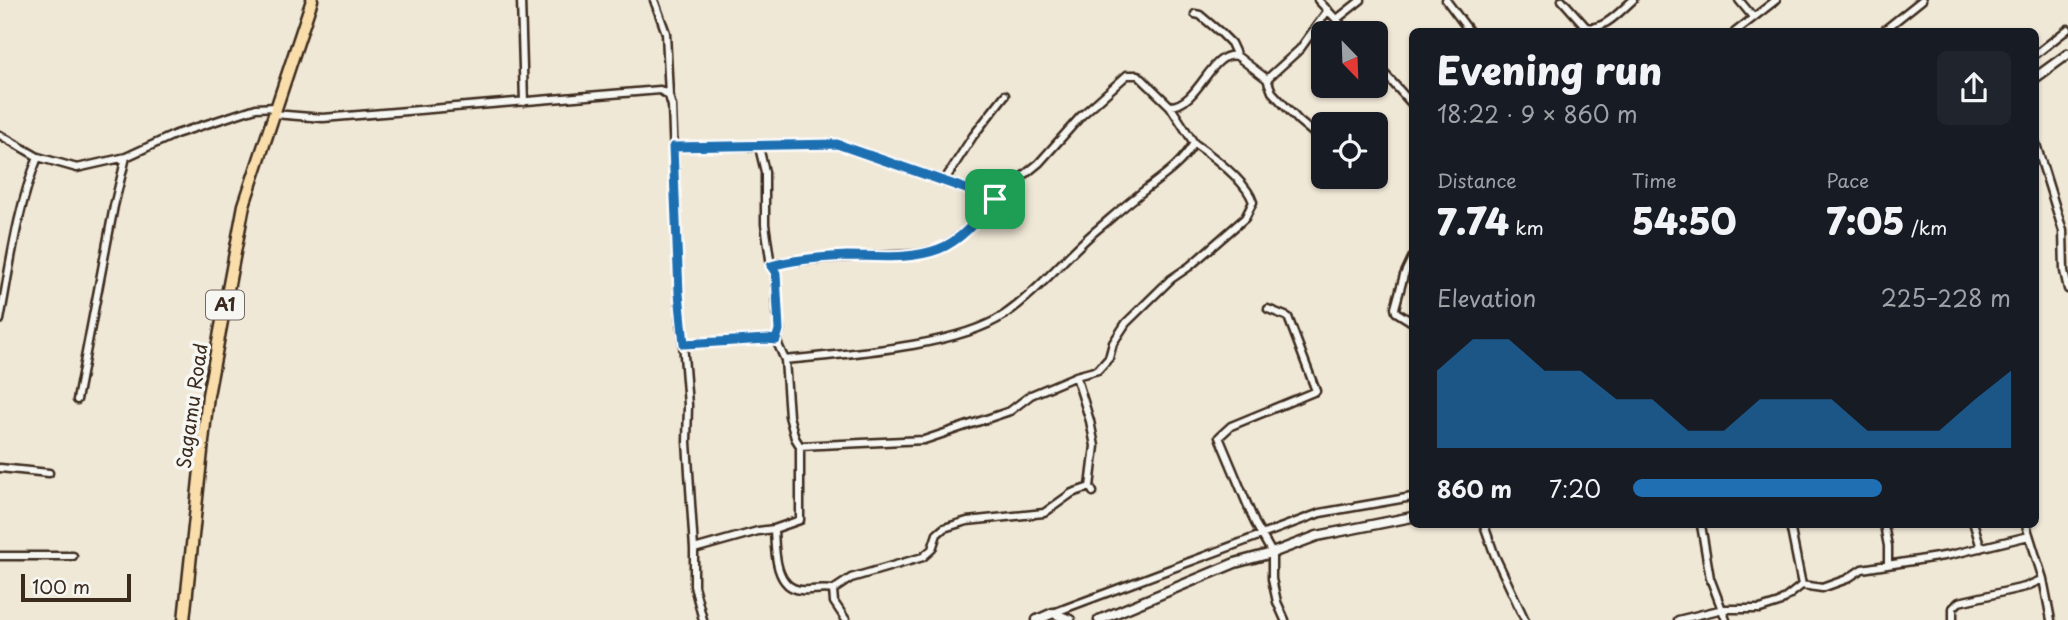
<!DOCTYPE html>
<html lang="en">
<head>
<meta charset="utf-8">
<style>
	body { margin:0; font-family:"Playpen Sans",sans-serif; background:#20242c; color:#f1f3f6; height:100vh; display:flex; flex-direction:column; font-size:26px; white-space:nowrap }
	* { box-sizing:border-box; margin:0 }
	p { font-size:23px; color:#9ea1a6 }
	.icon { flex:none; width:38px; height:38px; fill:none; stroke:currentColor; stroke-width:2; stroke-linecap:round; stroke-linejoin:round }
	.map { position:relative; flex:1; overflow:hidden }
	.drawer { position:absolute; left:1409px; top:28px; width:630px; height:500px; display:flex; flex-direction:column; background:#171b24; border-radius:10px; box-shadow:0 2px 5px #0004 }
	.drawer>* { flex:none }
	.needle { width:46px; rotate:157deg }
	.controls { position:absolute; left:1311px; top:21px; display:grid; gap:14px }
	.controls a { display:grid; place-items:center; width:77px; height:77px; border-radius:10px; background:#171b24; box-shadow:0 2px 5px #0004; font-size:35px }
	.scale { position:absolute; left:21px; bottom:18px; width:110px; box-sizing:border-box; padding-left:7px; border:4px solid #3b2a1e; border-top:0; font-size:19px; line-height:24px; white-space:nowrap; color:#3b2a1e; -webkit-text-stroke:5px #f6f6f2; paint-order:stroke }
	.pin { position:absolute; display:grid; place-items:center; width:60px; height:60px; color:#fff; margin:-30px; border-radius:14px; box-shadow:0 4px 10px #0006 }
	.round { display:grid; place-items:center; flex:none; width:74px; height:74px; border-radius:10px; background:#20242c }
	.head { display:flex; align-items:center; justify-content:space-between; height:119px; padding:0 28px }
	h1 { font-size:38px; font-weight:800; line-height:52px }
	.metrics { display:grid; grid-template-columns:repeat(3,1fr); gap:10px; height:119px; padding:7px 28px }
	.metrics div { display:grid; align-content:center }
	.metrics b { font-size:35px; font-weight:800 }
	.metrics small { font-size:19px; font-weight:400 }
	.metrics p { font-size:19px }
	.chart { height:196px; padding:14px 28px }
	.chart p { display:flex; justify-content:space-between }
	.chart svg { width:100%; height:126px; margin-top:7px; fill:#1f6fb2; opacity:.7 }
	ul { padding:0 28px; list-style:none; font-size:23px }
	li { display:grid; grid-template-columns:112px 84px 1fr; align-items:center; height:52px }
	li i { height:18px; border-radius:9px; background:#1f6fb2 }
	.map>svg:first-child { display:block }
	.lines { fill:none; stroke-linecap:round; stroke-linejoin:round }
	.minor-casing { stroke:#3b2a1e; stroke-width:11 }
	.tertiary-casing { stroke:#3b2a1e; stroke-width:13 }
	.trunk-casing { stroke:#3b2a1e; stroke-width:15 }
	.minor { stroke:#f6f6f2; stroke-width:6 }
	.tertiary { stroke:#f6f6f2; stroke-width:8 }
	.trunk { stroke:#f9deab; stroke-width:10 }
	.route-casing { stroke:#fff; stroke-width:14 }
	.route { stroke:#1f6fb2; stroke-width:9 }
	.labels { text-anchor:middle; stroke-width:7; stroke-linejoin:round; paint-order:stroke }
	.shield { fill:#f6f6f2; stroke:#73675e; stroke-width:2 }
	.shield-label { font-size:18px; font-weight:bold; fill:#3b2a1e }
	.street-label { font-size:19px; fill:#3b2a1e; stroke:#f6f6f2 }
</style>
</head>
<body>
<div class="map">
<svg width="2068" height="620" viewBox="0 0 2068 620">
	<rect width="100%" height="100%" fill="#f0e8d7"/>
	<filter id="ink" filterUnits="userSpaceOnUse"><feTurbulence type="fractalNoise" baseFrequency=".0143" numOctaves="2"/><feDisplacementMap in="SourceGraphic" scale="14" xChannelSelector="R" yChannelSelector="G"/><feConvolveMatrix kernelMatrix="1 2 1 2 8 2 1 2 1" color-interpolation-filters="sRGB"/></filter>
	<g filter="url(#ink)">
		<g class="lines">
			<!-- minor casing -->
			<g class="minor-casing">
				<path id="minor" d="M521 0 524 102
					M654 0 666 33 669 96 672 106 679 293 688 405 687 442 694 549V586L703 620
					M1318 0 1349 33
					M1446 0 1470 32
					M1562 0 1586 27C1604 31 1620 11 1633 0
					M1739 0 1753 17
					M1195 14 1200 15 1220 32 1231 43 1237 56 1267 79 1272 92 1299 121 1323 141
					M1337 19 1361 0
					M1735 32 1776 0
					M1882 32 1922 0
					M2035 55 2068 29
					M1376 64 1412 104
					M1267 79 1300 49 1328 10
					M1170 106C1200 105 1210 50 1237 56
					M274 114 323 118 660 90 669 96
					M0 135 38 157 77 168 126 157 176 134 256 108 276 107
					M2035 141 2063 231 2064 271 2068 289
					M673 147 837 144 995 199
					M759 147 765 172V224L771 266 776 273 777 312 780 330 776 340
					M944 181 973 136 1005 95
					M1412 258 1404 275 1395 308 1396 312 1412 322
					M771 266 785 262 829 258 918 254 940 249 968 230 995 199 1039 163 1081 116 1117 84 1127 75H1138L1170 106 1194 143
					M1268 309 1288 317 1316 391 1231 426 1219 437 1255 523 1272 553V579L1277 602 1285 620
					M0 320C10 266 17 208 38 157
					M684 344 767 339 776 340 785 360 789 416 795 438 800 446V520L774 529 758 531 694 549
					M785 360C843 354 957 347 1004 315 1039 291 1066 255 1099 228 1111 218 1123 207 1136 197 1159 178 1178 169 1194 143 1211 155 1247 182 1253 202L1245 218 1190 266 1171 279 1126 323 1113 343 1109 358 1098 370 1076 376 1031 395 1010 411 924 440 800 446
					M1076 376 1090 421 1095 446 1090 487 1093 492
					M77 400 114 206 126 157
					M0 468 49 473
					M1484 525 1495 556 1525 620
					M1701 525 1710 578 1726 620
					M1790 525 1802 585
					M1884 525 1888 546V563
					M1974 525 1981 548
					M2026 525 2043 579 2051 620
					M774 529C775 548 774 588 801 590 812 591 822 588 833 590
					M0 556H73
					M1053 613 1320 513 1412 497
					M846 620 834 602 833 590 851 578 923 557 932 549 937 534 944 528 967 521 1044 513 1072 493 1090 487
					M1678 620 1723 609H1760L1779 603 1802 585 1822 588 1847 579 1862 569 1950 555 2029 536
					M1953 620V608L1959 602 2025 587 2043 579"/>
			</g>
			<!-- tertiary casing -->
			<g class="tertiary-casing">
				<path id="tertiary" d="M2035 78 2068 54
					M1037 620 1053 613 1070 620
					M1099 620 1235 563 1272 553 1317 536 1412 517"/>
			</g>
			<!-- trunk casing -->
			<g class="trunk-casing">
				<path id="trunk" d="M184 620 208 395 244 205 312 0"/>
			</g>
			<!-- minor -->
			<use href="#minor" class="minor"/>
			<!-- tertiary -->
			<use href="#tertiary" class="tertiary"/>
			<!-- trunk -->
			<use href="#trunk" class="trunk"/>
		</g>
	</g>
	<g class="lines" filter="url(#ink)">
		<!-- route casing -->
		<g class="route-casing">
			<path id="route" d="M837 144 995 199C979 218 962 240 939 249 910 260 877 256 847 256 825 257 792 260 771 266L776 273 779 330 776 340 767 339 684 344 679 293 673 147Z"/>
		</g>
		<!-- route -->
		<use href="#route" class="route"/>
	</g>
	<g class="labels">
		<!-- shield labels -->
		<rect class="shield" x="206" y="290.5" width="38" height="29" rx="5"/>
		<g class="shield-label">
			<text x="225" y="311">A1</text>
		</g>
		<!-- street labels -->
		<g class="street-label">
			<text transform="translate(192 406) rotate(-82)" y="7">Sagamu Road</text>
		</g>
	</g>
</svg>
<div class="controls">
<a><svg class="needle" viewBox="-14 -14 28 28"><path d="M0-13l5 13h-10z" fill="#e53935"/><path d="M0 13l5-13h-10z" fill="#9ea1a6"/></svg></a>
<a><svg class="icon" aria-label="locate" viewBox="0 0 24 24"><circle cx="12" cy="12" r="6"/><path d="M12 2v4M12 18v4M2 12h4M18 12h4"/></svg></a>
</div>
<div class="scale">100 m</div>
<div class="pin" style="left:995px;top:199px;background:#1e9e55"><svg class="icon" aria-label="arrive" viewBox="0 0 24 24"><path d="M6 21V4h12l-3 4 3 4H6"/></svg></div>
<section class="drawer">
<div class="head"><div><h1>Evening run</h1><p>18:22 · 9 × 860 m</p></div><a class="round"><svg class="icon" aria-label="share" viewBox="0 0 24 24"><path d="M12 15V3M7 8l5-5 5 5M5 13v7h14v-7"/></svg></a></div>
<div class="metrics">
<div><p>Distance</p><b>7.74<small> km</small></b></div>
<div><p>Time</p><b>54:50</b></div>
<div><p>Pace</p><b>7:05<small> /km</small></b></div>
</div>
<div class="chart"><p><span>Elevation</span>225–228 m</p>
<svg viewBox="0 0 160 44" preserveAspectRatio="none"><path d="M0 44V17L10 6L20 6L30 17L40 17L50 27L60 27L70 38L80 38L90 27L100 27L110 27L120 38L130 38L140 38L150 27L160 17V44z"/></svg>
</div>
<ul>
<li><b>860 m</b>7:20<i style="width:66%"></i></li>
</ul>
</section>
</div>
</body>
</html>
